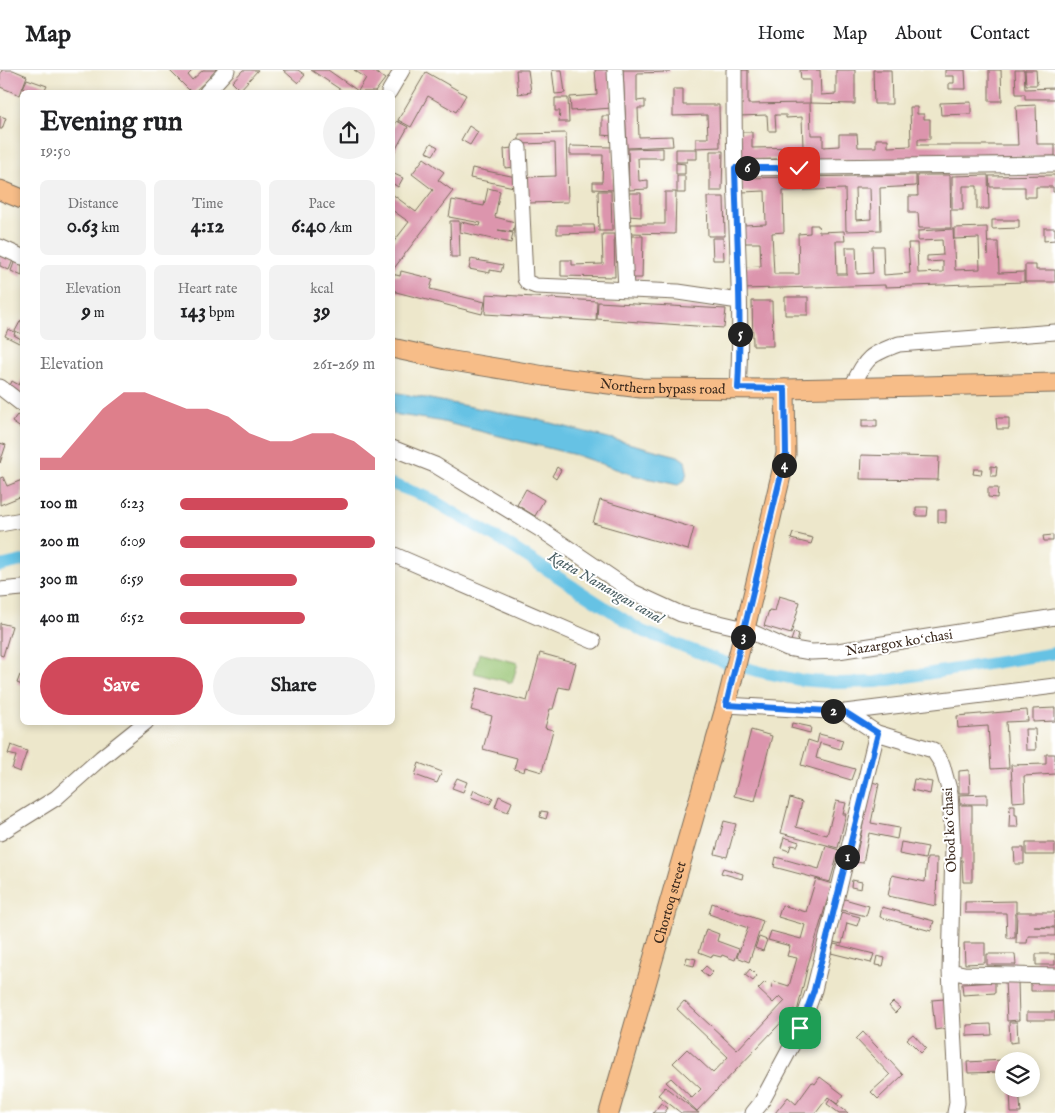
<!DOCTYPE html>
<html lang="en">
<head>
<meta charset="utf-8">
<style>
	body { margin:0; font-family:"IM FELL English",serif; background:#f2f2f2; color:#202124; height:100vh; display:flex; flex-direction:column; font-size:19px; white-space:nowrap }
	* { box-sizing:border-box; margin:0 }
	p { font-size:16px; color:#757577 }
	.icon { flex:none; width:28px; height:28px; fill:none; stroke:currentColor; stroke-width:2; stroke-linecap:round; stroke-linejoin:round }
	.map { position:relative; flex:1; overflow:hidden }
	.sheet { position:absolute; left:20px; top:20px; width:375px; height:635px; display:flex; flex-direction:column; background:#fff; border-radius:8px; box-shadow:0 2px 8px #0003 }
	.sheet>* { flex:none }
	.tools { position:absolute; left:995px; top:982px; display:grid; gap:10px }
	.tools a { display:grid; place-items:center; width:45px; height:45px; border-radius:50%; background:#fff; box-shadow:0 2px 8px #0003; font-size:25px }
	.pin { position:absolute; display:grid; place-items:center; width:42px; height:42px; color:#fff; margin:-21px; border-radius:10px; box-shadow:0 2px 8px #0006 }
	.km { position:absolute; width:25px; height:25px; margin:-12px; border-radius:50%; background:#222; color:#fff; font-size:14px; line-height:25px; text-align:center }
	.round { display:grid; place-items:center; flex:none; width:52px; height:52px; border-radius:26px; background:#f2f2f2 }
	.headline { display:flex; align-items:center; justify-content:space-between; height:85px; padding:0 20px }
	h1 { font-size:28px; font-weight:700; line-height:38px }
	.stats { display:grid; grid-template-columns:repeat(3,1fr); gap:8px; height:85px; padding:5px 20px }
	.stats div { display:grid; align-content:center; border-radius:8px; background:#f2f2f2; text-align:center }
	.stats b { font-size:21px; font-weight:700 }
	.stats small { font-size:14px; font-weight:400 }
	.stats p { font-size:14px }
	.chart { height:140px; padding:10px 20px }
	.chart p { display:flex; justify-content:space-between }
	.chart svg { width:100%; height:90px; margin-top:5px; fill:#d1495b; opacity:.7 }
	.action { display:flex; gap:10px; margin-top:auto; padding:10px 20px }
	.action a { flex:1; height:58px; border-radius:30px; background:#d1495b; color:#fff; font-size:20px; font-weight:700; line-height:58px; text-align:center }
	.action a+a { background:#f2f2f2; color:#202124 }
	ul { padding:0 20px; list-style:none; font-size:16px }
	li { display:grid; grid-template-columns:80px 60px 1fr; align-items:center; height:38px }
	li i { height:12px; border-radius:6px; background:#d1495b }
	header { display:flex; align-items:center; gap:30px; box-sizing:border-box; height:70px; padding:0 25px; background:#fff; border-bottom:1px solid #e0e0e0 }
	header strong { font-size:24px }
	nav { display:flex; gap:28px; margin-inline-start:auto; font-size:18px }
	.map>svg:first-child { display:block }
	.green { fill:#96c371; stroke:#687648 }
	.water { fill:#66c2e4; stroke:#507681 }
	.lines { fill:none; stroke-linecap:round; stroke-linejoin:round }
	.canal { stroke:#66c2e4; stroke-width:12 }
	.building { fill:#dc95ad; fill-rule:evenodd }
	.minor-casing { stroke:#796c5b; stroke-width:17 }
	.major-casing { stroke:#796c5b; stroke-width:21 }
	.minor { stroke:#fff; stroke-width:15 }
	.major { stroke:#f7bd88; stroke-width:19 }
	.route-casing { stroke:#fff; stroke-width:10 }
	.route { stroke:#1a73e8; stroke-width:6 }
	.labels { text-anchor:middle; stroke-width:4; stroke-linejoin:round; paint-order:stroke }
	.street-label { font-size:14px; fill:#3b2a1e; stroke:#fff }
	.water-label { font-size:15px; font-style:italic; fill:#4a5f63; stroke:#fff }
</style>
</head>
<body>
<header>
<strong>Map</strong>
<nav><a>Home</a><a>Map</a><a>About</a><a>Contact</a></nav>
</header>
<div class="map">
<svg width="1055" height="1043" viewBox="0 0 1055 1043">
	<rect width="100%" height="100%" fill="#fff"/>
	<filter id="ink" filterUnits="userSpaceOnUse"><feTurbulence type="fractalNoise" baseFrequency=".02" numOctaves="2"/><feDisplacementMap in="SourceGraphic" scale="10" xChannelSelector="R" yChannelSelector="G"/><feConvolveMatrix kernelMatrix="1 2 1 2 8 2 1 2 1" color-interpolation-filters="sRGB"/></filter>
	<filter id="wash" filterUnits="userSpaceOnUse"><feTurbulence type="fractalNoise" baseFrequency=".0096" numOctaves="4" result="noise"/><feDisplacementMap in="SourceGraphic" scale="20" xChannelSelector="R" yChannelSelector="G"/><feGaussianBlur stdDeviation="1.12" result="paint"/><feColorMatrix in="noise" values="0 0 0 0 0 0 0 0 0 0 0 0 0 0 0 0 0 1.4 0 .05"/><feComposite in="paint" operator="in"/></filter>
	<g filter="url(#wash)">
		<rect width="100%" height="100%" fill="#ede7cb"/>
		<!-- green -->
		<path class="green" d="M479 583 518 593 512 613 474 603Z"/>
		<!-- water -->
		<path class="water" d="M393 322 535 349 678 386 685 391 687 401 685 410 678 415 633 405 576 385 439 351 393 344Z"/>
		<g class="lines">
			<!-- canal -->
			<path class="canal" d="M392 414 427 427 507 474 642 561 724 592 761 602 799 610 838 613 876 612 1055 583
				M0 496 22 491"/>
		</g>
		<g id="blocks">
			<!-- building -->
			<path class="building" d="M2 0H13L27 6 20 25 0 17V5Z
				M171 0H193L188 5 192 10 203 0H218L194 22H191L170 1Z
				M243 0H258L240 20 232 12Z
				M283 0H298L305 5 298 13Z
				M311 0H328L358 21 366 8 354 0H372L385 9 375 22H344Z
				M516 0H528L531 22 518 24Z
				M552 0H562L565 23 555 24Z
				M595 0H609L612 38 571 41 570 27 597 25Z
				M623 0H670V2L637 3V31L645 30V38H638L639 67 672 66 673 76 627 78Z
				M738 0H748V34L810 33 811 65H823V77L839 76V64H857L858 77H876V69H888V77L911 76 910 37H917V44H924V49H930V69H918V75H1018L1016 36 1036 35 1037 74H1055V86L848 90H812V88L741 90 740 62H752V78L803 77 802 47 786 48V45H775L776 61H768L767 45 739 46Z
				M800 0H820L821 25 836 24V0H855V34L810 33V10H801Z
				M873 0H891L892 34H874Z
				M945 0H965L966 19H949V13H954V6H945Z
				M989 0H1001L1002 31H989Z
				M1015 0H1024L1025 19 1055 18V29H1025V24H1016Z
				M1025 0H1036L1037 15H1026Z
				M426 2 466 25 456 42 428 26 411 57 398 50Z
				M27 9 47 16 44 22H36L23 18Z
				M673 19H683V35H719L720 77 696 78V68H708L707 45 673 46Z
				M555 28H568L569 52H559L560 41H555Z
				M971 32V44L941 45 940 33Z
				M0 46 6 48 2 59H0Z
				M602 46H614L613 66 602 65Z
				M397 51 408 57 392 86V59Z
				M469 56 478 62 470 75 461 70Z
				M566 63 568 132 528 133 527 107 556 106 555 73 519 74V64Z
				M431 73 438 77 433 85 426 82Z
				M570 76 613 77V120L593 119V112H602L603 85H570Z
				M512 78 514 97 505 98 504 79Z
				M663 78V88H638L639 111 648 110V119L629 120 628 79Z
				M676 79H697V89H687V92H676Z
				M710 81H723L722 121H710Z
				M424 88 444 102 438 110 453 121 392 201V174L409 152 392 140V124L416 142 433 120 412 104Z
				M676 93 685 94V104H676Z
				M472 98 516 107 514 117 470 108Z
				M392 103 403 108 398 117 392 113Z
				M916 105V116L880 118 881 160 846 161 845 119 783 121 784 162 772 163 774 204H799L798 164 810 163V155H818L819 162 844 161 845 171H836L837 204H847L846 177H856L857 204 873 203 872 176H883L884 205 910 203 908 173H917L918 203 943 202V191L927 192V186L943 185 942 170 918 171V161L953 159 955 200 980 199 979 168 954 169V158L987 157 988 185V172H998L999 203 1024 202V212L885 217V215L743 219 742 197 761 196 760 173H743V155L766 154 765 121 742 122V108ZM855 118H870L871 149 856 150Z
				M917 105H950L951 158H919L918 143H909V126H918Z
				M988 105 989 139H977V116H963V140H952V106Z
				M1055 105V122H1053V117H1036V127H1025V117H990L989 106Z
				M677 106H685V123H677Z
				M488 118 500 121 495 147 515 152 513 162 498 160 513 163 511 173 460 162 461 152 480 156 481 153 449 147 452 130 484 136Z
				M598 121H611L612 161H599Z
				M665 122H676L675 164 631 163V154H665Z
				M628 123H641V147L628 146Z
				M707 127H724L725 166H708Z
				M992 150H1019V158L992 159Z
				M450 151H459L460 187H451Z
				M557 155H594L595 163 557 164Z
				M1044 158H1055V170L1044 171Z
				M602 164H614L615 207 561 206V190H572V195L603 194Z
				M631 166H643L642 208H629Z
				M712 168H723L724 190H713Z
				M0 185 13 190 9 200 0 196Z
				M471 189 503 195 501 202 490 200V203L469 199Z
				M15 190 22 192V206L11 201Z
				M1025 195H1036V200H1055V212H1025Z
				M401 201 433 209 430 219 485 232 482 244 396 222V221L392 220V204L400 206Z
				M486 224 597 231 596 251 485 244Z
				M785 227H808V245H785Z
				M752 231H772L773 276H753Z
				M598 232 726 239 724 258 597 249Z
				M21 250 22 251V264L15 261Z
				M8 259 15 262 14 265 21 269 19 273 5 266Z
				M22 309V327L8 320 12 311 19 315Z
				M17 345 22 348V359L12 352Z
				M996 348H1009V359H997Z
				M862 350H877V357H862Z
				M0 373 6 375 0 393Z
				M861 385 939 387 938 410 860 409Z
				M991 396 997 397 996 406H991Z
				M557 397 561 400 556 409 552 406Z
				M974 399H982L981 405 973 404Z
				M3 407 7 416 22 410V426L0 435V408Z
				M988 418H998L997 428 988 427Z
				M526 419 544 430 535 446 517 435Z
				M600 430 694 458 688 480 593 453Z
				M916 437H928L927 446H916Z
				M938 440H946V453L938 452Z
				M793 463 813 468 811 474 791 469Z
				M1053 465V471H1044L1043 466Z
				M779 526 800 532 791 564 764 556 769 540 775 541Z
				M0 553 12 556 3 586 0 585Z
				M794 562 799 564 797 573 791 571Z
				M540 583 576 593 569 619 559 617 553 639H550L545 658 553 660 542 702 525 697 524 702 514 699 517 688 483 679 492 646 471 640 477 618 527 631Z
				M20 605 22 606V615L17 613Z
				M1055 638V651L1033 652V639Z
				M1027 640 1028 651 1006 652 1009 698 991 699 988 656 958 658 957 646Z
				M792 653 811 657 810 663 791 658Z
				M1025 659H1035L1036 680H1026Z
				M751 660 772 666 755 731 734 726Z
				M819 664 843 670 840 679 820 673 816 688 855 699 851 710 801 695 808 670 817 673Z
				M11 675 27 681 20 702 12 699 16 686 8 684Z
				M1046 684H1055V704L1024 706 1025 731 1013 732 1011 695 1046 694Z
				M419 693 442 702 437 713 415 705Z
				M969 700 970 723H959V701Z
				M457 708 467 712 463 722 452 718Z
				M914 709 932 712 930 724 912 720Z
				M872 712 879 714 871 753 899 758 897 769 869 763 863 793 855 792Z
				M474 720 493 728 490 734 471 727Z
				M987 724V734H960L959 725Z
				M499 726 512 732 508 742 495 737Z
				M790 728 802 732 796 757 827 765 836 731 846 733 843 744H846L838 778 781 763Z
				M959 735H972V812H963L962 790H960Z
				M1010 735H1015V745H1017L1018 757H1009Z
				M541 741 548 742 546 749 540 747Z
				M724 751 736 754 727 787 715 784Z
				M784 767 799 772 797 776 791 775 789 781 781 778Z
				M901 772 928 777 925 789 899 784Z
				M1026 773H1055V785H1026Z
				M826 776 839 780 830 812 774 797 776 787 819 799Z
				M1014 778H1024V794H1015Z
				M927 788H937L936 836 888 826 892 805 925 812Z
				M723 798 743 804 742 809 721 803Z
				M816 809 832 814 808 895 797 942 794 939 697 1041 666 1012 671 1008 692 1028 701 1019 673 993 687 979 713 1003 728 987 677 939 684 931 737 980 751 965 752 966 785 931 780 926 773 933 758 919 765 912 771 918 773 911 789 916 797 888 787 886 790 876 768 870 771 861 801 869 805 855 778 847 782 835 806 842Z
				M852 810 862 812 861 819 851 817Z
				M841 828 869 836 866 846 838 839Z
				M1016 831V843H1015V868H1007L1006 843H965V832Z
				M712 833 763 851 749 892 737 887 748 858 709 844Z
				M882 837 934 851 931 861 880 847Z
				M841 842 860 847 857 856 847 853 842 874 833 872Z
				M1017 842H1055V857H1034L1055 858V866H1028L1027 873H1016Z
				M706 859 719 864 717 871 739 879 735 890 722 885 721 887 713 885 712 887 699 882Z
				M759 867 767 870 763 881 755 878Z
				M964 873H985V893L965 894Z
				M834 874 874 884 871 893 831 883Z
				M987 884H1015L1016 895H987Z
				M1036 884H1055V895H1036Z
				M877 886 885 888 883 896 875 895Z
				M687 887 696 889 694 896 685 894Z
				M706 896 713 902 708 907 701 901Z
				M750 899 757 906 753 911 745 905Z
				M1005 910H1018L1019 950 1007 951Z
				M995 912V923L963 925 962 914Z
				M1031 912 1055 913V921H1031Z
				M944 929 947 958 935 960 932 930Z
				M893 932 900 938 895 943 889 936Z
				M1027 942H1055V950H1027Z
				M1009 952H1017L1018 972 1010 973Z
				M991 954 992 965 967 966V955Z
				M863 962 903 1005 878 1029 871 1022 890 1005 856 969Z
				M913 964 926 978 921 983 907 969Z
				M1004 990V1002L968 1003 967 992Z
				M820 1007 844 1025 837 1034 828 1027 816 1043H775L788 1027 796 1034 812 1012 815 1014Z
				M665 1017 696 1041 699 1043H681L658 1025Z
				M1010 1019H1019L1021 1043H1011Z
				M830 1029 848 1043H839L827 1034Z
				M661 1033 668 1038 664 1043H653Z"/>
		</g>
	</g>
	<g filter="url(#ink)">
		<use href="#blocks" fill-opacity="0" stroke="#796c5b" stroke-width="1"/>
		<g class="lines">
			<!-- minor casing -->
			<g class="minor-casing">
				<path id="minor" d="M615 0 626 219
					M734 0C734 44 734 87 736 131 738 193 742 256 738 319
					M207 22 227 0
					M389 22 402 0
					M519 78 525 209 528 213 536 216 678 222 739 231
					M735 98 1055 94
					M0 177 22 187
					M0 317 22 334
					M851 318C867 288 866 286 899 274L1055 262
					M392 378 435 395 543 461 633 522 681 544 745 559 787 578 811 582 838 581 1055 547
					M0 454 22 450
					M392 484 593 571
					M0 520 22 518
					M726 635 845 642 1055 616
					M845 642 877 663 933 680 942 694 950 723 953 777 950 901 957 1033 955 1043
					M0 763 56 728 101 688 146 652
					M950 901 964 904 1055 906
					M753 1043 761 1033 800 960 814 920 877 663"/>
			</g>
			<!-- major casing -->
			<g class="major-casing">
				<g id="major">
					<path d="M0 120 22 129"/>
					<path id="s1" d="M392 278 447 290 545 306 641 318 785 319 1055 313"/>
					<path id="s2" d="M609 1043 726 635 745 559 786 384 785 319"/>
				</g>
			</g>
			<!-- minor -->
			<use href="#minor" class="minor"/>
			<!-- major -->
			<use href="#major" class="major"/>
		</g>
	</g>
	<g class="lines" filter="url(#ink)">
		<!-- route casing -->
		<g class="route-casing">
			<path id="route" d="M799 98H735C737 172 742 245 738 318L785 319 786 384 726 635 845 642 878 663 814 920 800 958"/>
		</g>
		<!-- route -->
		<use href="#route" class="route"/>
	</g>
	<g class="labels">
		<!-- street labels -->
		<g class="street-label">
			<text dy="5" stroke="none"><textPath href="#s1" startOffset="274">Northern bypass road</textPath></text>
			<text transform="translate(899 572) rotate(-9)" y="5">Nazargox koʻchasi</text>
			<text transform="translate(949 760) rotate(-93)" y="5">Obod koʻchasi</text>
			<text dy="5" stroke="none"><textPath href="#s2" startOffset="219">Chortoq street</textPath></text>
		</g>
		<!-- water labels -->
		<g class="water-label">
			<text transform="translate(606 517) rotate(30)" y="5">Katta Namangan canal</text>
		</g>
	</g>
</svg>
<div class="tools">
<a><svg class="icon" aria-label="layers" viewBox="0 0 24 24"><path d="M12 4l9 5-9 5-9-5zM3 14l9 5 9-5"/></svg></a>
</div>
<div class="pin" style="left:800px;top:958px;background:#1e9e55"><svg class="icon" aria-label="arrive" viewBox="0 0 24 24"><path d="M6 21V4h12l-3 4 3 4H6"/></svg></div>
<div class="pin" style="left:799px;top:98px;background:#d93025"><svg class="icon" aria-label="check" viewBox="0 0 24 24"><path d="M5 12l5 5 9-10"/></svg></div>
<b class="km" style="left:847px;top:787px">1</b>
<b class="km" style="left:833px;top:641px">2</b>
<b class="km" style="left:743px;top:567px">3</b>
<b class="km" style="left:784px;top:395px">4</b>
<b class="km" style="left:740px;top:264px">5</b>
<b class="km" style="left:747px;top:98px">6</b>
<section class="sheet">
<div class="headline"><div><h1>Evening run</h1><p>19:50</p></div><a class="round"><svg class="icon" aria-label="share" viewBox="0 0 24 24"><path d="M12 15V3M7 8l5-5 5 5M5 13v7h14v-7"/></svg></a></div>
<div class="stats">
<div><p>Distance</p><b>0.63<small> km</small></b></div>
<div><p>Time</p><b>4:12</b></div>
<div><p>Pace</p><b>6:40<small> /km</small></b></div>
</div>
<div class="stats">
<div><p>Elevation</p><b>9<small> m</small></b></div>
<div><p>Heart rate</p><b>143<small> bpm</small></b></div>
<div><p>kcal</p><b>39</b></div>
</div>
<div class="chart"><p><span>Elevation</span>261–269 m</p>
<svg viewBox="0 0 160 44" preserveAspectRatio="none"><path d="M0 44V38L10 38L20 26L30 14L40 6L50 6L60 10L70 14L80 14L90 18L100 26L110 30L120 30L130 26L140 26L150 30L160 38V44z"/></svg>
</div>
<ul>
<li><b>100 m</b>6:23<i style="width:86%"></i></li>
<li><b>200 m</b>6:09<i style="width:100%"></i></li>
<li><b>300 m</b>6:59<i style="width:60%"></i></li>
<li><b>400 m</b>6:52<i style="width:64%"></i></li>
</ul>
<div class="action"><a>Save</a><a>Share</a></div>
</section>
</div>
</body>
</html>
